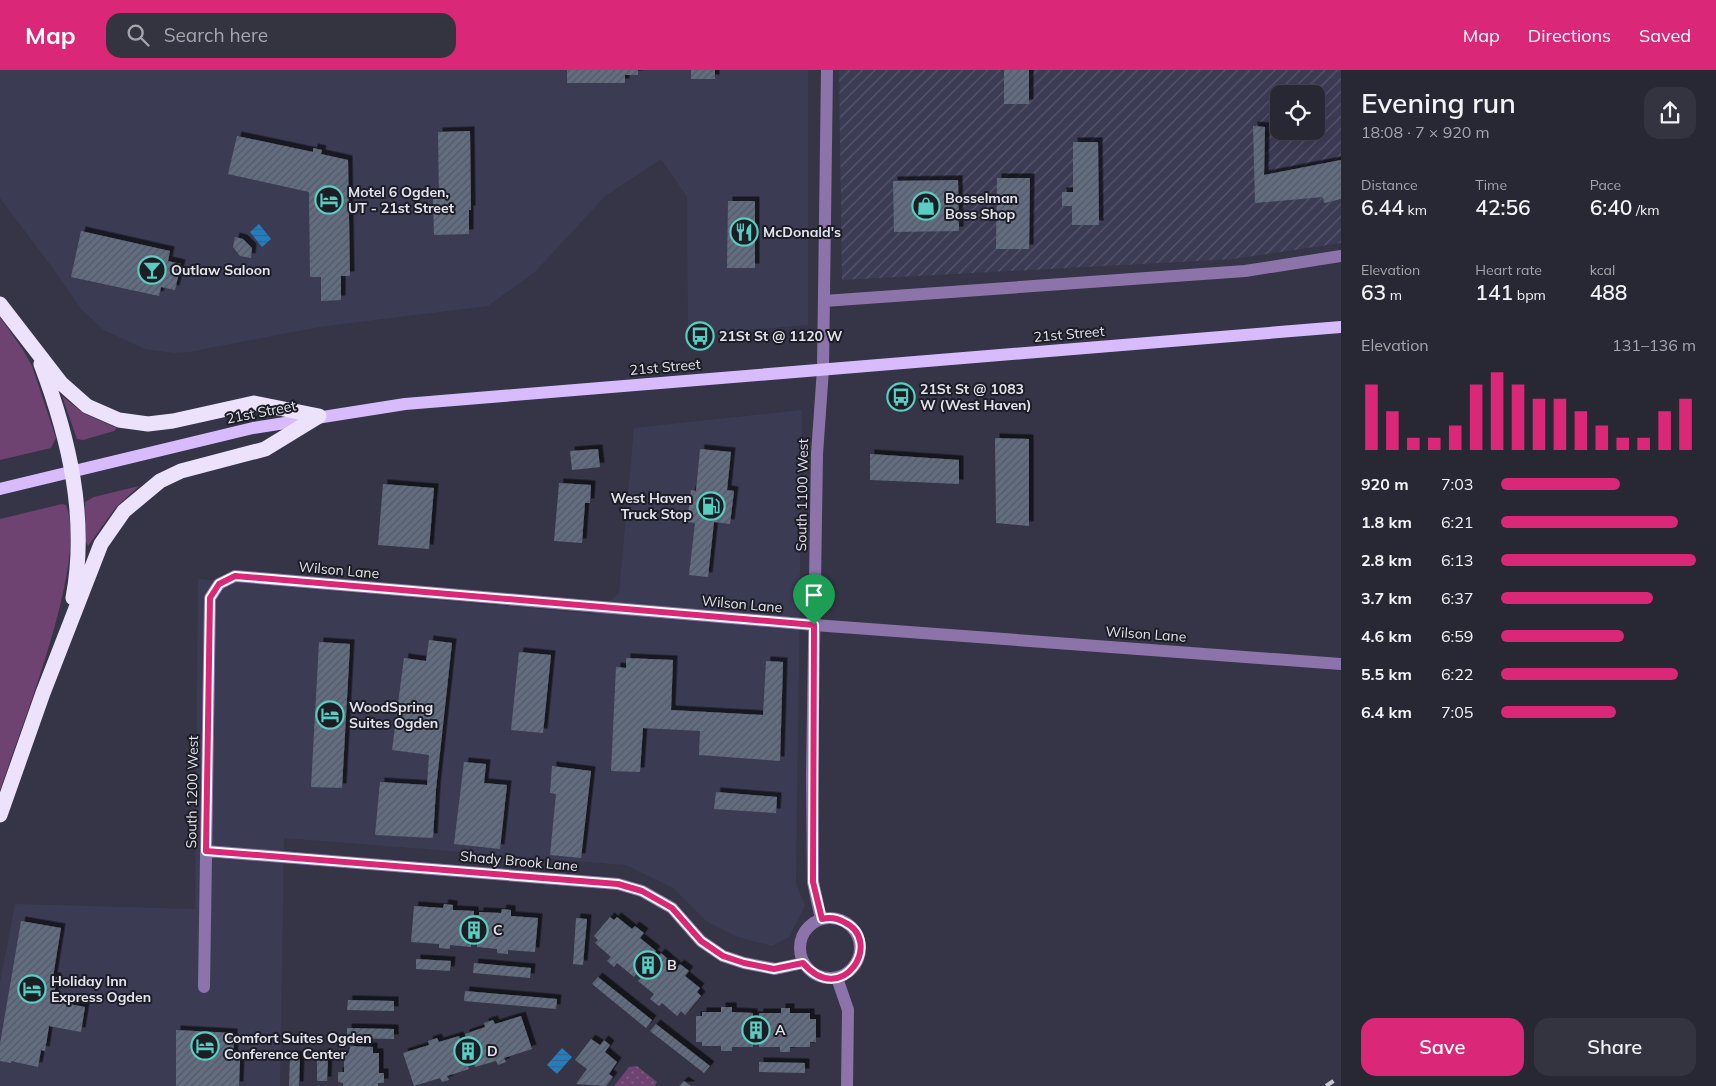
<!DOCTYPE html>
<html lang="en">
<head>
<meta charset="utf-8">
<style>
	body { margin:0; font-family:Mulish,sans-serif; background:#343441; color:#f1f3f6; height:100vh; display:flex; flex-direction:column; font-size:19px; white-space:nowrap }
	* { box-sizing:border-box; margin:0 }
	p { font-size:16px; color:#a5a6ad }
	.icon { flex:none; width:28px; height:28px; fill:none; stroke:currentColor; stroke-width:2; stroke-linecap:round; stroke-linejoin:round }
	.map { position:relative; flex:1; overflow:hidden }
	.sheet { display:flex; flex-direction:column; background:#282835; width:375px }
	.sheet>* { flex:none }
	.fabs { position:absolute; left:1270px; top:15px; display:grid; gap:10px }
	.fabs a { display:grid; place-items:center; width:55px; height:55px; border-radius:10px; background:#282835; box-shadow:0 5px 20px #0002,0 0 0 1px #444450; font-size:25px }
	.pin { position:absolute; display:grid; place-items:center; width:42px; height:42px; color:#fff; margin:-51px -21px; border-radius:50% 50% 50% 0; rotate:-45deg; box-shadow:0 0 5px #0007 }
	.pin .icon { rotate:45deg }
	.round { display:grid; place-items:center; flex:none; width:52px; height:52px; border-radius:15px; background:#343441 }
	.summary { display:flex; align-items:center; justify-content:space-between; height:85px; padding:0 20px }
	h1 { font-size:28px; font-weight:600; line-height:38px }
	.stats { display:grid; grid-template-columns:repeat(3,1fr); gap:8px; height:85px; padding:5px 20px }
	.stats div { display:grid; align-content:center }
	.stats b { font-size:21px; font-weight:600 }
	.stats small { font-size:14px; font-weight:400 }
	.stats p { font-size:14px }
	.chart { height:140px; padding:10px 20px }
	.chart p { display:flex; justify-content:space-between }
	.chart svg { width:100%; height:90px; margin-top:5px; stroke:#db2777; stroke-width:6 }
	.primary-button { display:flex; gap:10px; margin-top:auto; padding:10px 20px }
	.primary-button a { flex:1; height:58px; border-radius:15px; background:#db2777; color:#fff; font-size:20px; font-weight:600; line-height:58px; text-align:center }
	.primary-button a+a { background:#343441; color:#f1f3f6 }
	ul { padding:0 20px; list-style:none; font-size:16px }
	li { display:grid; grid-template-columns:80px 60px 1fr; align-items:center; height:38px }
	li i { height:12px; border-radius:6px; background:#db2777 }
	header { display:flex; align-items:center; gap:30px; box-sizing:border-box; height:70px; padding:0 25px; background:#db2777; color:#fff }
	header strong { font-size:24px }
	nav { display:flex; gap:28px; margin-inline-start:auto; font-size:18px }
	.search { width:350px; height:45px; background:#343441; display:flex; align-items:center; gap:12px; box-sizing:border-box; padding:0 18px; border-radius:15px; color:#a5a6ad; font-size:19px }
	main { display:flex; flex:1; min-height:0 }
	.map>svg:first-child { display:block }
	.built { fill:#3c3b54 }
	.industrial { fill:url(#industrial-furrows); fill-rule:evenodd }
	.grass { fill:#6e4372 }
	.park { fill:url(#park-dots) }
	.water { fill:url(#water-rules) }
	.building { fill:url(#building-hatch); filter:url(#shadow) }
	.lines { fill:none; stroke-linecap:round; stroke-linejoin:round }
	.minor { stroke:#8c74aa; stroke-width:12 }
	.major { stroke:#d8bbfd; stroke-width:12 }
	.highway { stroke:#ede2fc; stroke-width:15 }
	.rail { stroke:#c7c7d4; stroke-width:4; stroke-dasharray:9 9; stroke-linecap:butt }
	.route-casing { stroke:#fff; stroke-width:10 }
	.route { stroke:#db2777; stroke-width:6 }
	.labels { text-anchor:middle; stroke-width:4; stroke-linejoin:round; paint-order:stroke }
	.poi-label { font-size:14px; font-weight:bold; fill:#e3e3ef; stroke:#1d1d26; text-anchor:start }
	.street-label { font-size:14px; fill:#e3e3ef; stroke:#1d1d26 }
</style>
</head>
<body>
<header>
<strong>Map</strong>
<div class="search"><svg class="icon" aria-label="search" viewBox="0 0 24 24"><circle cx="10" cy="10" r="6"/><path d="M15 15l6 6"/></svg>Search here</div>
<nav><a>Map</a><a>Directions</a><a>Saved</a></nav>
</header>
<main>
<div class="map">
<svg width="1341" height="1016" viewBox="0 0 1341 1016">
	<defs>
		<pattern id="industrial-furrows" width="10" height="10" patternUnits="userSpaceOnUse" patternTransform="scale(1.25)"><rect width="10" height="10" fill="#3c3b54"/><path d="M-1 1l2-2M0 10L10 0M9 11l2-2" fill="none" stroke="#58576d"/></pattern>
		<pattern id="park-dots" width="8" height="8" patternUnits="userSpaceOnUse" patternTransform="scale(1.25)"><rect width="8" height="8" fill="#6e4372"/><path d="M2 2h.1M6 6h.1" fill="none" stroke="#835e86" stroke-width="1.8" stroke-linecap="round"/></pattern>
		<pattern id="water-rules" width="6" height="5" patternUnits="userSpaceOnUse" patternTransform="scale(1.25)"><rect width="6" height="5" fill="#267dbc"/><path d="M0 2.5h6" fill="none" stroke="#32668e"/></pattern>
		<pattern id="building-hatch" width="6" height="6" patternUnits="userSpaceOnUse" patternTransform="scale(1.25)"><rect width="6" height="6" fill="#646d80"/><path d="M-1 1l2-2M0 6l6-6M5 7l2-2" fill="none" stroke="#545864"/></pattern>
		<filter id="shadow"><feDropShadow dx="4.5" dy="-4.5" stdDeviation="0" flood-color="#0009"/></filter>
	</defs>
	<rect width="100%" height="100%" fill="#353547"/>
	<!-- built -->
	<path class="built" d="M0 0H808V255L688 265 687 127 661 89 605 126 536 201 488 236 319 257 189 282 174 283 145 279 104 260 82 240 55 201 0 128Z
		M802 340 796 813 805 836 789 867 772 876 738 867 706 851 673 818 626 795 284 768 280 1016H0V912L15 834 195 839 198 509 595 544 619 523 634 358Z"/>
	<!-- industrial -->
	<path class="industrial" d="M839 0H1341V173L1233 189 842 210ZM1279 24H1316V61H1279Z"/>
	<!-- grass -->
	<path class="grass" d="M0 247 23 280 32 296 56 368 51 378 0 390Z
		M62 326 83 343 117 358 114 361 83 370 77 369Z
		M139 416 116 437 88 476 86 472 85 432 94 427Z
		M62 434 66 435C89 491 20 660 0 720V449Z"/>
	<!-- park -->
	<path class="park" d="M637 996 657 1012 655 1016H614L629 997Z"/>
	<!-- water -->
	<path class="water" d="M259 154 271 169 262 177 250 162Z
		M562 978 572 987 557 1004 547 995Z"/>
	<!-- building -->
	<path class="building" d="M567 0H638V5H625V13H567Z
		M691 0H715V9H691Z
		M1004 0H1029V34H1004Z
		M1253 56 1265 57 1264 105 1341 90V129L1324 133 1323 127 1255 133Z
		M470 61 471 140H469V164L434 165 433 129H439L438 62Z
		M237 66 313 82V78L322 80 321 84 348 90 350 206H341V230L321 231V207H310L309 122 228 104Z
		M1073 72H1098L1099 155H1072V136H1062V122H1073Z
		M997 108H1030L1029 179H996Z
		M958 110 959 161 894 162 893 111Z
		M728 131H755V198H727Z
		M81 161 170 181 168 191 181 194 175 220 161 217 159 226 71 207Z
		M235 167 243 169 252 178 251 188 240 186 233 177Z
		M995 368 1029 369V456L996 453Z
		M598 379 600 397 572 400 570 381Z
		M700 379 731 382 727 420 734 421 730 454 714 452 708 507 689 505 695 453 687 452 691 420 696 421Z
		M870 384 959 390V414L870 410Z
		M559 413 591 415 590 433H585L582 473 554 471Z
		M383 414 434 418 429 479 378 475Z
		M429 570 452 573 436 719 433 768 375 765 380 712 427 715 429 685 392 680 404 588 426 591Z
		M319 572 350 574 342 718 311 717Z
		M519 582 551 585 543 663 511 660Z
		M626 588 673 590 671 640 763 645 766 591 783 592 780 691 699 685 700 661 643 658 640 702 611 701 616 597 626 598Z
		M464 692 486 694 484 713 507 715 500 779 454 774Z
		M552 696 591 701 581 788 550 785 556 724 550 723Z
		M716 722 777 727 776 743 714 739Z
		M444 834 453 835V840L474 841V845H479V842L501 843 502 839 511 840V846L538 848 535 882 508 880V884L497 883V879L477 877V873L471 872V877L450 875V879L439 878V874L411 872 414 836 443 838Z
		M610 847 614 850 617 847 632 859 635 856 644 863 640 868 656 881 653 884 657 887 661 883 677 897 680 894 689 901 685 906 700 918 697 922 701 926 685 945 681 941 677 946 662 933 659 936 650 929 654 924 638 911 641 908 636 904 634 907 617 893 614 897 607 891 611 887 595 873 598 870 594 866Z
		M576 848 587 849 583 895 573 894Z
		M21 851 61 858 53 907H57L53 931 85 937 81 962 49 956 45 981 41 980 38 997 11 991V993L0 991V974Z
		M416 889 451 891 450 901 416 899Z
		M474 893 531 898 530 908 473 903Z
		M598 907 652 950 646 958 592 914Z
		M465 921 557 929 556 939 464 931Z
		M348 930 394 931V941L347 940Z
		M721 937H732V942L753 943V946H759V943H781V938H790V943H810V949H816V972H810V977H790V982H780V977H759V973H753V977H732V981H721V976H702V972H696V946H702V942H721Z
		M521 946 532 979 504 988 506 992 498 995 496 991 475 997 474 994 468 996 469 999 447 1006 449 1010 442 1012 440 1008 414 1016 403 983 429 975 428 971 437 968 439 972 459 966 460 969 466 968 465 964 485 957 484 953 493 950 495 954Z
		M656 954 710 996 704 1003 650 961Z
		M347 958 394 959V969L347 968Z
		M176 960 233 963 234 989 240 990 239 1016H176Z
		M591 969 600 975 604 970 610 975 605 982 617 992 609 1004 613 1007 606 1016 576 1014 587 999 575 990Z
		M350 976 373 977V983H379V1003H384V1013H378V1016H343V1013L338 1012V1002H344V982L349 983Z
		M290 985 300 986 299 1016H289Z
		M317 988H328L327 1011H317Z
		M759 992 805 993V1003L759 1002Z
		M684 1011 691 1016H679Z"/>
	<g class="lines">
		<!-- minor -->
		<path class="minor" d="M824 231 1245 201 1341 186
			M206 781 618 814 642 821 672 838 701 871 723 886 744 893 775 899 803 893
			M800 878a30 30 0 1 1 60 0a30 30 0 1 1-60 0Z
			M821 849 813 812 812 705 817 384 823 299 827 0
			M837 908 848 940 847 1016
			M204 917 210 528 219 514 235 506 814 555 1341 594"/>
		<!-- major -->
		<path class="major" d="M0 419 253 358 405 334 1341 257"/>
		<!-- highway -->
		<path class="highway" d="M0 234 61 313 87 336 119 350 148 354 173 351 254 333 319 346
			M41 294C69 368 88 448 73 528
			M0 745 43 623 101 474 124 441 160 411 181 401 265 379 319 346"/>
		<!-- rail -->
		<path class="rail" d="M1326 1016 1341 1006"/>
	</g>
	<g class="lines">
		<!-- route casing -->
		<g class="route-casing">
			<path id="route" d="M235 506 814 555 813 812 822 849C830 847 837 848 844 852 885 871 842 939 803 893L774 899 744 893 723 886 701 871 672 838 642 821 618 814 206 781 210 528 219 514Z"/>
		</g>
		<!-- route -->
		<use href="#route" class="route"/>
	</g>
	<!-- icons -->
	<defs>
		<g id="hotel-ring" transform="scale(1.4375)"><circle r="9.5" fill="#1d1d26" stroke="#57cec1" stroke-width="1.5"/><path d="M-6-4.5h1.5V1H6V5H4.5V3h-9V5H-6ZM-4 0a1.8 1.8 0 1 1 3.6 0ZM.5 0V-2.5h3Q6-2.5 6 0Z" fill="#57cec1"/></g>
		<g id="shop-ring" transform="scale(1.4375)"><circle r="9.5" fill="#1d1d26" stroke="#57cec1" stroke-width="1.5"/><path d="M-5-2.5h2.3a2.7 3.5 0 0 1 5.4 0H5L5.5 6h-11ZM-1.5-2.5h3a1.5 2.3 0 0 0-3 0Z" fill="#57cec1"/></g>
		<g id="restaurant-ring" transform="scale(1.4375)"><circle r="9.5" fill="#1d1d26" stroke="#57cec1" stroke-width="1.5"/><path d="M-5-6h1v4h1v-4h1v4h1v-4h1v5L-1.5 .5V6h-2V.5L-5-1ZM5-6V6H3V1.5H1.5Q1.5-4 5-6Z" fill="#57cec1"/></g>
		<g id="bar-ring" transform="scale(1.4375)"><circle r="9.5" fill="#1d1d26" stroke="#57cec1" stroke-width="1.5"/><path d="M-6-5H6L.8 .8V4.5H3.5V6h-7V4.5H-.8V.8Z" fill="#57cec1"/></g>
		<g id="bus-ring" transform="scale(1.4375)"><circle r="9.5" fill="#1d1d26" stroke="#57cec1" stroke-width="1.5"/><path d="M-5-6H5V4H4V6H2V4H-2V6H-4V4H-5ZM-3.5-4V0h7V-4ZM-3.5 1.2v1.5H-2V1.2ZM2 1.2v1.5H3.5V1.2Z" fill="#57cec1"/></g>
		<g id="fuel-ring" transform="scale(1.4375)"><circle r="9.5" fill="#1d1d26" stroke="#57cec1" stroke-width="1.5"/><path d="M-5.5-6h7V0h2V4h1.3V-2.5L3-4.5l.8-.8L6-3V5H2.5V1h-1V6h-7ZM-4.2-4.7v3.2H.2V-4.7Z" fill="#57cec1"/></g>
		<g id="building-ring" transform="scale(1.4375)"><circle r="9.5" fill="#1d1d26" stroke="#57cec1" stroke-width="1.5"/><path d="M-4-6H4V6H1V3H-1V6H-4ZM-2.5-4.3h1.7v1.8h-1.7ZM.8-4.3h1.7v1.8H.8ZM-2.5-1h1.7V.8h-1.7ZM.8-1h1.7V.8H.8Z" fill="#57cec1"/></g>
	</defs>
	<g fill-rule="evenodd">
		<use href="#hotel-ring" x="329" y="130"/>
		<use href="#shop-ring" x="926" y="136"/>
		<use href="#restaurant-ring" x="744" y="162"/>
		<use href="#bar-ring" x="152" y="200"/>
		<use href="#bus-ring" x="700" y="266"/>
		<use href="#bus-ring" x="901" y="327"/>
		<use href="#fuel-ring" x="711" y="436"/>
		<use href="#hotel-ring" x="330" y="645"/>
		<use href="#building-ring" x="474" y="860"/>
		<use href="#building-ring" x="648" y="895"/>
		<use href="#hotel-ring" x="32" y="919"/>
		<use href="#building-ring" x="756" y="960"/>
		<use href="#hotel-ring" x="205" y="976"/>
		<use href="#building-ring" x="468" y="981"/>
	</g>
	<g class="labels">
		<!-- poi labels -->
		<g class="poi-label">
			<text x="348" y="127">Motel 6 Ogden,<tspan x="348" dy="16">UT - 21st Street</tspan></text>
			<text x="945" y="133">Bosselman<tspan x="945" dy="16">Boss Shop</tspan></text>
			<text x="763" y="167">McDonald's</text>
			<text x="171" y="205">Outlaw Saloon</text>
			<text x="719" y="271">21St St @ 1120 W</text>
			<text x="920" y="324">21St St @ 1083<tspan x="920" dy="16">W (West Haven)</tspan></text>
			<text x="692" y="433" text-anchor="end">West Haven<tspan x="692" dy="16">Truck Stop</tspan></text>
			<text x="349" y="642">WoodSpring<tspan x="349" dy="16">Suites Ogden</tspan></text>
			<text x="493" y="865">C</text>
			<text x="667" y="900">B</text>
			<text x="51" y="916">Holiday Inn<tspan x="51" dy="16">Express Ogden</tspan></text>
			<text x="775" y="965">A</text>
			<text x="224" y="973">Comfort Suites Ogden<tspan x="224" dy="16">Conference Center</tspan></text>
			<text x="487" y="986">D</text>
		</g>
		<!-- street labels -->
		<g class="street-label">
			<text transform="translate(1069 264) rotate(-5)" y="5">21st Street</text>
			<text transform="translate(665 297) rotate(-5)" y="5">21st Street</text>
			<text transform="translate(261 342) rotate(-11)" y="5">21st Street</text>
			<text transform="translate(802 425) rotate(-89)" y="5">South 1100 West</text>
			<text transform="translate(339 500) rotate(5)" y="5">Wilson Lane</text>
			<text transform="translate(742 534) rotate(5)" y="5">Wilson Lane</text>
			<text transform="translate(1146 564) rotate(4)" y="5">Wilson Lane</text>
			<text transform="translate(192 722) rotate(-89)" y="5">South 1200 West</text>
			<text transform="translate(519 791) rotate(5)" y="5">Shady Brook Lane</text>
		</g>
	</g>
</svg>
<div class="fabs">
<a><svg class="icon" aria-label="locate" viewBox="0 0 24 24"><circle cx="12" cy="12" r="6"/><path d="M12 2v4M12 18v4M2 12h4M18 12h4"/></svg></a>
</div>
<div class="pin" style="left:814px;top:555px;background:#1e9e55"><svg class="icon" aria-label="arrive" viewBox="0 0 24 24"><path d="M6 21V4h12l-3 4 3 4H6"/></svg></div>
</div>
<section class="sheet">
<div class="summary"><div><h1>Evening run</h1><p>18:08 · 7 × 920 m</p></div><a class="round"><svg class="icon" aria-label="share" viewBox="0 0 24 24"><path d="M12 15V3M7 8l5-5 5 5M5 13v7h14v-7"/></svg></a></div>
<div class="stats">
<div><p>Distance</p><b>6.44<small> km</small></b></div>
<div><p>Time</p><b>42:56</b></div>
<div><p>Pace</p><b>6:40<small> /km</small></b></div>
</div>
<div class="stats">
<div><p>Elevation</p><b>63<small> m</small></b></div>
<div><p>Heart rate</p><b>141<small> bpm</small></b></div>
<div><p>kcal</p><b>488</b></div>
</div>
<div class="chart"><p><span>Elevation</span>131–136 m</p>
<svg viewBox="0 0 160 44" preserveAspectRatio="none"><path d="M5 44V12M15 44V25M25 44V38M35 44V38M45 44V32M55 44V12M65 44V6M75 44V12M85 44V19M95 44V19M105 44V25M115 44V32M125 44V38M135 44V38M145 44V25M155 44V19"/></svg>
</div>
<ul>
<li><b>920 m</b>7:03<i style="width:61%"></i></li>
<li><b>1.8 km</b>6:21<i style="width:91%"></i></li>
<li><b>2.8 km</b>6:13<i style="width:100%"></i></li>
<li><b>3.7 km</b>6:37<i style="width:78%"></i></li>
<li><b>4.6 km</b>6:59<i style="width:63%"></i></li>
<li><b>5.5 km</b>6:22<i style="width:91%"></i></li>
<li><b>6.4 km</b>7:05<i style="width:59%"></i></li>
</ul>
<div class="primary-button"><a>Save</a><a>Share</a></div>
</section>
</main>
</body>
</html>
